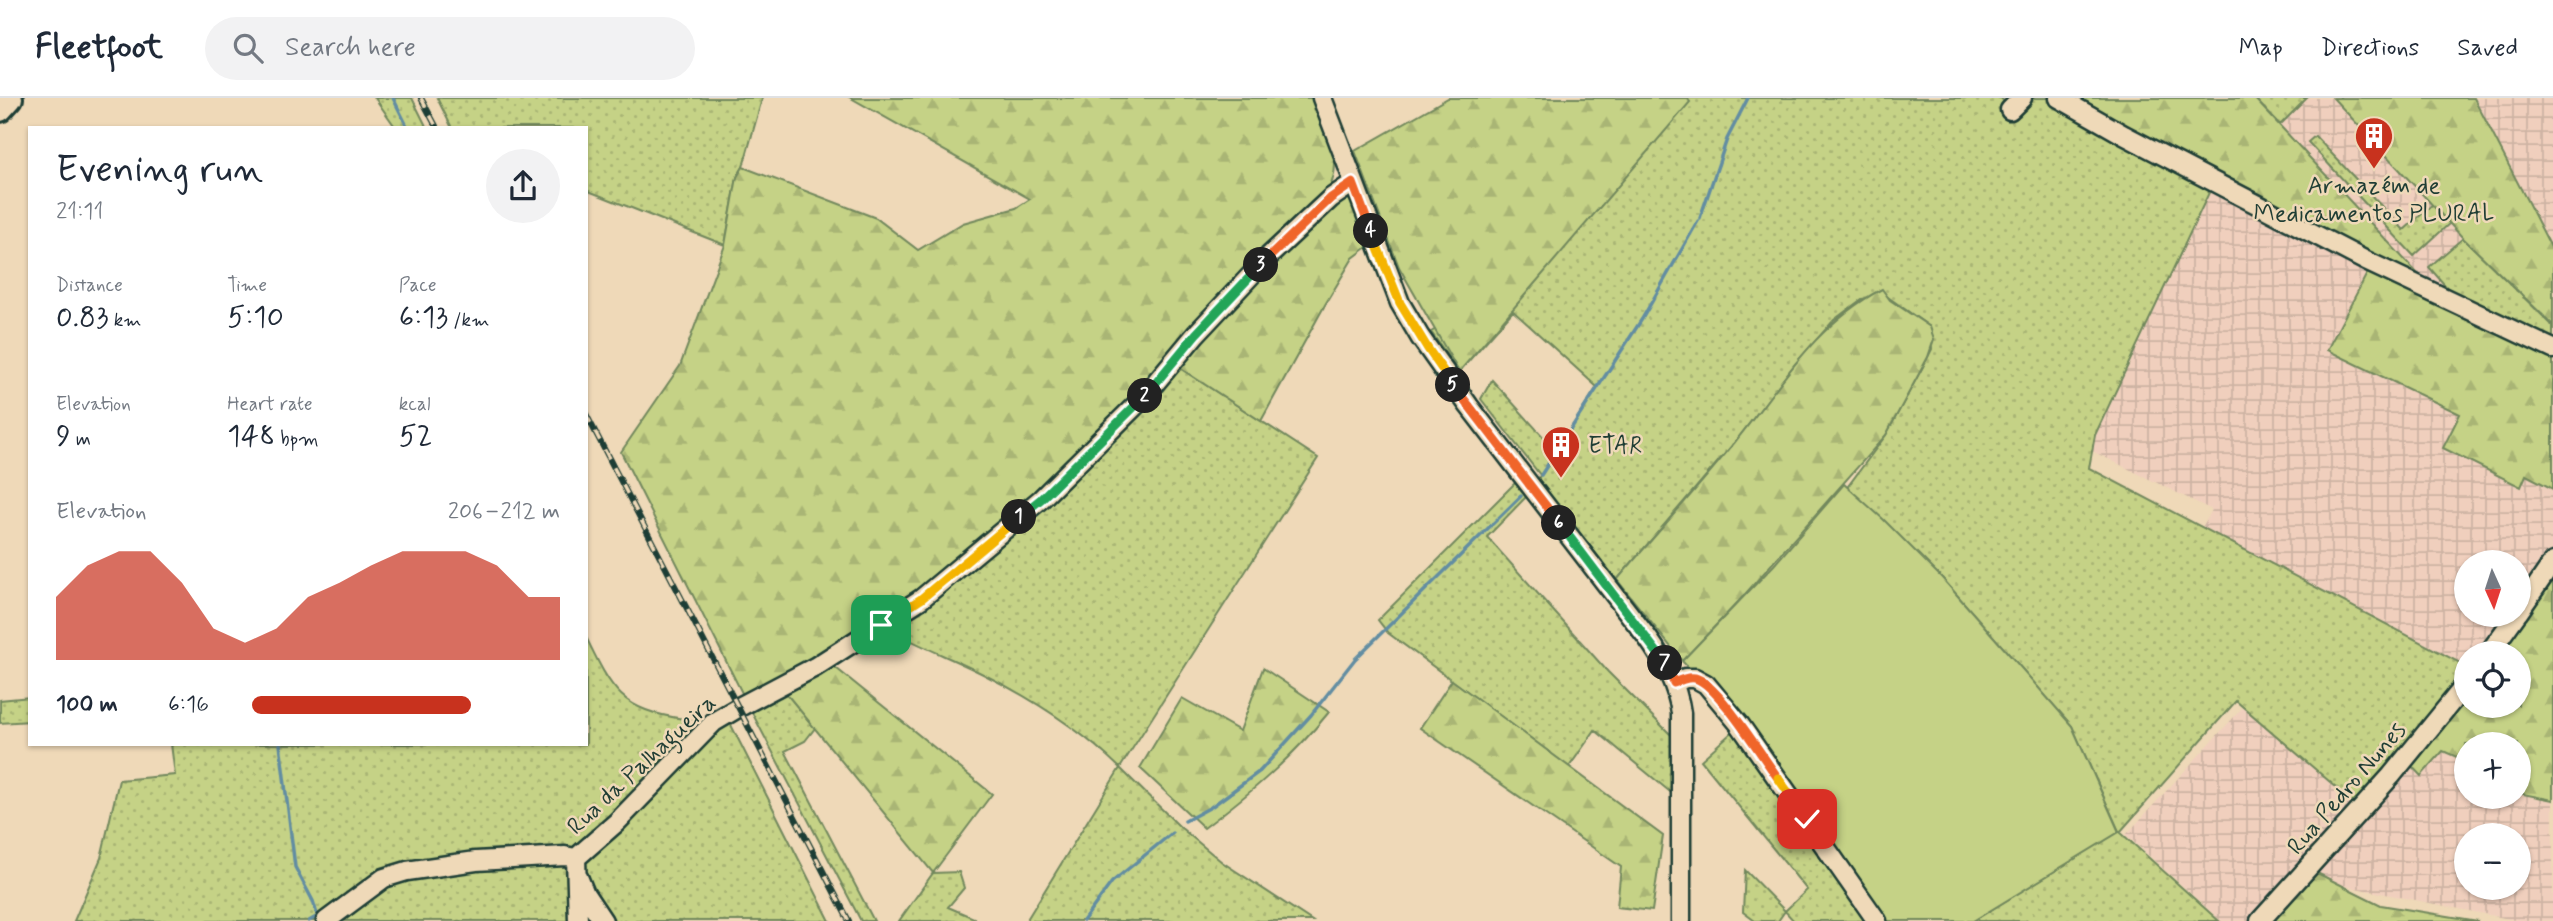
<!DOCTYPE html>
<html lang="en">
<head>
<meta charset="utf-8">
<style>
	body { margin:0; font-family:Mynerve,sans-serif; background:#f2f2f3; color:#1f2937; height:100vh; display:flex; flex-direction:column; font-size:26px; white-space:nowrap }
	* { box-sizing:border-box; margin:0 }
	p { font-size:23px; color:#747a83 }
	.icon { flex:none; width:38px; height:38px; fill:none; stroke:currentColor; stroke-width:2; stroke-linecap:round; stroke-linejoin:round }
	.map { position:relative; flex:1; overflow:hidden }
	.side { position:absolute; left:28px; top:28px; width:560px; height:620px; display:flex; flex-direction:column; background:#fff; border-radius:0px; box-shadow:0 2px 5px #0004 }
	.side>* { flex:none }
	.needle { width:46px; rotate:177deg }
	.fabs { position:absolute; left:2454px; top:452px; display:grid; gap:14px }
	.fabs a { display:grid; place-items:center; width:77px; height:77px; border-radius:50%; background:#fff; box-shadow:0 2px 5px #0004; font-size:35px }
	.pin { position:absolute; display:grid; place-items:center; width:60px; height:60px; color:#fff; margin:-30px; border-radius:14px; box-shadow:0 4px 10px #0006 }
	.km { position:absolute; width:35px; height:35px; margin:-18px; border-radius:50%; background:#222; color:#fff; font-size:19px; line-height:35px; text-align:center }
	.round { display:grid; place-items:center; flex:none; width:74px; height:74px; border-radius:37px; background:#f2f2f3 }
	.overview { display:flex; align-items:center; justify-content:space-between; height:119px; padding:0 28px }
	h1 { font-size:38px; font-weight:600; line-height:52px }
	.figures { display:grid; grid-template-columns:repeat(3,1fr); gap:10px; height:119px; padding:7px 28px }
	.figures div { display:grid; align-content:center }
	.figures b { font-size:30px; font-weight:600 }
	.figures small { font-size:19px; font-weight:400 }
	.figures p { font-size:19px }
	.chart { height:196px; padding:14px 28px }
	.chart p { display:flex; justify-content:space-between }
	.chart svg { width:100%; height:126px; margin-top:7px; fill:#c8321e; opacity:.7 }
	ul { padding:0 28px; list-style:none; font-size:23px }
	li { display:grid; grid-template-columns:112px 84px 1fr; align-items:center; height:52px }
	li i { height:18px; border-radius:9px; background:#c8321e }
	header { display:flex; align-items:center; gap:42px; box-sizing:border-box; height:98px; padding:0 35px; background:#fff; border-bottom:2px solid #e0e1e3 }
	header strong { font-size:33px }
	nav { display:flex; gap:38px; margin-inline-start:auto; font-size:24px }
	.search { width:490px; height:63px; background:#f2f2f3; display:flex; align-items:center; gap:18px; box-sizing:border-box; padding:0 24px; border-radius:38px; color:#747a83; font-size:26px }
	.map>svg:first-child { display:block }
	.industrial { fill:url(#industrial-grid); fill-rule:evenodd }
	.grass { fill:url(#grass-dots); stroke:#72885d; stroke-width:2 }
	.forest { fill:url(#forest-firs); stroke:#72885d; stroke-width:2 }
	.garden { fill:#c5d286; stroke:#72885d; stroke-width:2 }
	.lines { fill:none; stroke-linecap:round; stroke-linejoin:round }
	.stream { stroke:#628da2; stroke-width:3.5 }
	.minor-casing { stroke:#1f3d34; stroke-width:23 }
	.highway-casing { stroke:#1f3d34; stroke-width:30 }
	.minor { stroke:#efd9b8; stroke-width:18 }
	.highway { stroke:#efd9b8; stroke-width:24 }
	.rail-casing { stroke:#1f3d34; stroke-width:6 }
	.rail { stroke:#efd9b8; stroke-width:3.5; stroke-dasharray:10; stroke-linecap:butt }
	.split-1-casing { stroke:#fff; stroke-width:14 }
	.split-2-casing { stroke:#fff; stroke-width:14 }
	.split-3-casing { stroke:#fff; stroke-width:14 }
	.split-4-casing { stroke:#fff; stroke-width:14 }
	.split-5-casing { stroke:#fff; stroke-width:14 }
	.split-6-casing { stroke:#fff; stroke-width:14 }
	.split-7-casing { stroke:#fff; stroke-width:14 }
	.split-8-casing { stroke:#fff; stroke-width:14 }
	.split-9-casing { stroke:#fff; stroke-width:14 }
	.split-1 { stroke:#f5b400; stroke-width:9 }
	.split-2 { stroke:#22a559; stroke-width:9 }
	.split-3 { stroke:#22a559; stroke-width:9 }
	.split-4 { stroke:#f0652b; stroke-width:9 }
	.split-5 { stroke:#f5b400; stroke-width:9 }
	.split-6 { stroke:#f0652b; stroke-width:9 }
	.split-7 { stroke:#22a559; stroke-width:9 }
	.split-8 { stroke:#f0652b; stroke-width:9 }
	.split-9 { stroke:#f5b400; stroke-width:9 }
	.labels { text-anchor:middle; stroke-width:5; stroke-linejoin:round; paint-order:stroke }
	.poi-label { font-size:24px; fill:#1f3d34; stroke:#efd9b8 }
	.street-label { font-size:24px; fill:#1f3d34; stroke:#efd9b8 }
</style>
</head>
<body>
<header>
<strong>Fleetfoot</strong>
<div class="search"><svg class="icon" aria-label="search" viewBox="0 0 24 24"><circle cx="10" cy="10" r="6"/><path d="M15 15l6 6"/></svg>Search here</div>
<nav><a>Map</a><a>Directions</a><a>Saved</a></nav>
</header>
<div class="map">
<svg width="2553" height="823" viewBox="0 0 2553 823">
	<defs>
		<pattern id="industrial-grid" width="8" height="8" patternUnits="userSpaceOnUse" patternTransform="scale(1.75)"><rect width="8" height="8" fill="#f0cfbd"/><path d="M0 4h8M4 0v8" fill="none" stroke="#cdb3a3"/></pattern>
		<pattern id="grass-dots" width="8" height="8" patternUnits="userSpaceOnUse" patternTransform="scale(1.75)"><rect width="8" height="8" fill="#c5d286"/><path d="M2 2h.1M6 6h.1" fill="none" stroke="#a9b574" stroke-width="1.8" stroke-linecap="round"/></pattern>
		<pattern id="forest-firs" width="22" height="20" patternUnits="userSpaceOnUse" patternTransform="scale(1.75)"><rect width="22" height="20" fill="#c5d286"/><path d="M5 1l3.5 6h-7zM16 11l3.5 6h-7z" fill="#a9b574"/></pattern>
	</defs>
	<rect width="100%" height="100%" fill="#efd9b8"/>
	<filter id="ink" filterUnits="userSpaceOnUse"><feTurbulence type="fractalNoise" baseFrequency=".0143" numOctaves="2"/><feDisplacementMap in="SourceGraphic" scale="14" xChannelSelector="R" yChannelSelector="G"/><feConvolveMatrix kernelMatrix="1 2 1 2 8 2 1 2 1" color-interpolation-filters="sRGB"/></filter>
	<g filter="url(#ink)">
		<!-- industrial -->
		<path class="industrial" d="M2251 0H2553V823H2519L2311 781 2270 823H2221L2126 737 2245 607 2150 520 2212 412 2082 348ZM2466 464H2518V516H2466ZM2466 555H2518V607H2466ZM2466 646H2518V698H2466ZM2466 737H2518V789H2466Z"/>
		<!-- grass -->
		<path class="grass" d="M375 0H412L427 30H396Z
			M437 0H761L762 1 743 69 737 79 725 147 586 92V30H452Z
			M1687 0H2001L2010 11 2022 0H2059L2214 84 2095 337 2089 370 2466 568V586L2360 710 2345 699 2337 690 2236 603 2120 734 2219 823H1973L2119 733 2072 628 1942 480 1846 391 1886 337 1928 259 1932 251 1930 229 1885 197 1862 201 1834 222 1795 266 1735 344 1617 482 1538 382 1540 377 1481 301 1492 282 1556 353 1597 289 1513 213 1459 274 1431 234 1438 230Z
			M2254 0H2307L2280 27Z
			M2315 38 2404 132 2433 106 2450 125 2414 158 2308 44Z
			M2463 140 2553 228V251L2463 208 2429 169Z
			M1172 265 1318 360 1120 670 1180 729 1222 764 1312 823H1026L1120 670C1080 631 1033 601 983 576 949 559 914 546 881 527Z
			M1517 383 1528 397 1487 439 1608 574 1676 642 1675 698 1595 632 1569 669 1388 535 1378 522Z
			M586 539C612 593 621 612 684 621 700 623 712 626 726 617L830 823H603L585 796 578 823H74L101 760 119 682 175 677 171 646H586Z
			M781 589 815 630 805 643 785 653 874 823H861L747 605Z
			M30 599V623L0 625V602Z
			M1740 627 1868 823H1794L1785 813 1778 823H1755L1743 814 1745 772 1785 813 1807 792 1701 662Z
			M959 774 964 790 948 809 974 820 973 823H899L933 775Z"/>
		<!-- forest -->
		<path class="forest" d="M851 0H1315C1327 31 1346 62 1327 95L1350 102 1354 107 1369 148 1353 160 1326 205 1261 323 1172 265 1041 401 831 566 992 696 933 775 781 589 747 605 621 354 680 268 725 147 737 79 743 69 876 120 918 152 963 125 1016 110 1030 101Z
			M1448 0H1687L1690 4 1459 274 1399 169 1355 53Z
			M2059 0H2254L2419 177 2424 190 2553 251V391L2526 377 2521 389 2443 350 2460 316 2327 252 2372 166Z
			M2333 0H2474L2553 153V227L2463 140Z
			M1882 191 1890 202 1930 229 1934 241 1928 259 1886 337 1739 503 1682 563 1617 482C1656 436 1697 391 1735 344 1781 287 1815 226 1882 191Z
			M2553 464V702L2518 695V646H2466V663L2443 653 2421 678 2405 661 2466 586V607H2518V555H2489Z
			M1263 570 1329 614C1291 661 1252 694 1204 730L1140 670 1182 600 1240 633Z
			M1452 582 1663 738 1652 813 1617 809 1621 769 1420 630Z
			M2309 771 2381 807 2478 823H2260Z"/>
		<!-- garden -->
		<path class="garden" d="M1844 386 1883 421 1942 480 2072 628 2119 734 1973 823H1877L1735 620 1682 563 1774 467Z"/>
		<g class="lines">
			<!-- stream -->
			<path class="stream" d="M393 0 408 30
				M1700 120 1727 41 1748 0
				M1541 377 1642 221 1698 123
				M280 646 295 769 313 803 319 823
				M1185 723 1211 709 1260 673 1311 617 1355 561 1521 398
				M309 823 318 818
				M1083 823 1112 784 1172 735"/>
			<!-- minor casing -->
			<g class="minor-casing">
				<path id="minor" d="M1322 0 1400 205 1420 239 1469 308 1647 539C1664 563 1677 586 1681 615V823
					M2059 0 2124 37 2366 163 2553 251
					M2010 12 2022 0
					M2518 515 2553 464
					M2489 555 2517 516
					M1674 585 1685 580H1695L1706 586 1740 627 1877 823
					M576 760 578 823
					M578 779 585 796 603 823
					M326 823 384 780 407 773 476 763 565 758 576 760 617 724 714 624 741 608 815 569 921 501 1041 401 1141 302 1196 236 1269 158 1331 100 1353 85
					M2260 823 2391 678 2466 586"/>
			</g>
			<!-- highway casing -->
			<g class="highway-casing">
				<path id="highway" d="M0 11 10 0"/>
			</g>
			<!-- minor -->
			<use href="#minor" class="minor"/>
			<!-- highway -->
			<use href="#highway" class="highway"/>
			<!-- rail casing -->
			<g class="rail-casing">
				<path id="rail" d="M421 0 437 30
					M586 316 849 823"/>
			</g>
			<!-- rail -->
			<use href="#rail" class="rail"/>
		</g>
	</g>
	<g class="lines" filter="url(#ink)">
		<!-- split-1 casing -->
		<g class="split-1-casing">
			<path id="split-1" d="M881 527 921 501 1019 419"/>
		</g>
		<!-- split-2 casing -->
		<g class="split-2-casing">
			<path id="split-2" d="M1019 419 1041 401 1145 298"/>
		</g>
		<!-- split-3 casing -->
		<g class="split-3-casing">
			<path id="split-3" d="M1145 298 1196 236 1261 167"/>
		</g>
		<!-- split-4 casing -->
		<g class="split-4-casing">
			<path id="split-4" d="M1261 167 1331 100 1353 85 1371 133"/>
		</g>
		<!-- split-5 casing -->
		<g class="split-5-casing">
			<path id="split-5" d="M1371 133 1400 205 1428 251 1453 287"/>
		</g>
		<!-- split-6 casing -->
		<g class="split-6-casing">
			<path id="split-6" d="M1453 287 1559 425"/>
		</g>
		<!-- split-7 casing -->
		<g class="split-7-casing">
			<path id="split-7" d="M1559 425 1665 565"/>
		</g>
		<!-- split-8 casing -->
		<g class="split-8-casing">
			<path id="split-8" d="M1665 565 1674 585C1680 582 1687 579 1695 580 1717 585 1763 660 1778 680"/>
		</g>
		<!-- split-9 casing -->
		<g class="split-9-casing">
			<path id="split-9" d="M1778 680 1807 721"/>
		</g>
		<!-- split-1 -->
		<use href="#split-1" class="split-1"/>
		<!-- split-2 -->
		<use href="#split-2" class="split-2"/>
		<!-- split-3 -->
		<use href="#split-3" class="split-3"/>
		<!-- split-4 -->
		<use href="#split-4" class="split-4"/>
		<!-- split-5 -->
		<use href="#split-5" class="split-5"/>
		<!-- split-6 -->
		<use href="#split-6" class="split-6"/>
		<!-- split-7 -->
		<use href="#split-7" class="split-7"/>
		<!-- split-8 -->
		<use href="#split-8" class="split-8"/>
		<!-- split-9 -->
		<use href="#split-9" class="split-9"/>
	</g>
	<!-- icons -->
	<defs>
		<g id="building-pin" transform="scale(2.0125)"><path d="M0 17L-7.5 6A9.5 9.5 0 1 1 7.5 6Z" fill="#c8321e" stroke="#efd9b8"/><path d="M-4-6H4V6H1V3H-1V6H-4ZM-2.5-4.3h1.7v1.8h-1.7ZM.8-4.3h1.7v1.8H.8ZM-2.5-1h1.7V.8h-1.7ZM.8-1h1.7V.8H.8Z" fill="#fff"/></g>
	</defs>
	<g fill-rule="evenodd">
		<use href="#building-pin" x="2374" y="38"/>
		<use href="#building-pin" x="1561" y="347"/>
	</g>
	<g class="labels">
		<!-- poi labels -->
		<g class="poi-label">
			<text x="2374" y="95">Armazém de<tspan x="2374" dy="28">Medicamentos PLURAL</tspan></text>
			<text x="1588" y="355" text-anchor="start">ETAR</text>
		</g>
		<!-- street labels -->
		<g class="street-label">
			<text transform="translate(641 666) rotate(-43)" y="8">Rua da Palhagueira</text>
			<text transform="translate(2346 690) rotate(-49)" y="8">Rua Pedro Nunes</text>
		</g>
	</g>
</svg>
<div class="fabs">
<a><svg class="needle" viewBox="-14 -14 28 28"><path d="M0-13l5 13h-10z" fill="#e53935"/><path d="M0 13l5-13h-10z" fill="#747a83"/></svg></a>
<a><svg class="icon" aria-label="locate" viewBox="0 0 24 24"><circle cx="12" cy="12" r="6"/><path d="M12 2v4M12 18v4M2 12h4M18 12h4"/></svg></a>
<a>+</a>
<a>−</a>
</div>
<div class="pin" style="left:881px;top:527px;background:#1e9e55"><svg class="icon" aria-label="arrive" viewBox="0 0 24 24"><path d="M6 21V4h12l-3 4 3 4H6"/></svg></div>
<div class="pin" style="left:1807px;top:721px;background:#d93025"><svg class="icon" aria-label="check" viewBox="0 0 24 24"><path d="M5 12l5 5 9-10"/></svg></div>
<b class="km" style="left:1019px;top:419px">1</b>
<b class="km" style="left:1145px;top:298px">2</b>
<b class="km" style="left:1261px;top:167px">3</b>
<b class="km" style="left:1371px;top:133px">4</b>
<b class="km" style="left:1453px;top:287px">5</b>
<b class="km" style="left:1559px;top:425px">6</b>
<b class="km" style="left:1665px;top:565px">7</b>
<section class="side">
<div class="overview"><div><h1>Evening run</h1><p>21:11</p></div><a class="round"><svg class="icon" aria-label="share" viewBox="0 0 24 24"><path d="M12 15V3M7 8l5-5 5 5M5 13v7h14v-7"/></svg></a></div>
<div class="figures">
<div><p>Distance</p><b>0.83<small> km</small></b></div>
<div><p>Time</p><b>5:10</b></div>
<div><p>Pace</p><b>6:13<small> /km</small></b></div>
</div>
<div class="figures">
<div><p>Elevation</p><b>9<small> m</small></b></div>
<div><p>Heart rate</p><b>148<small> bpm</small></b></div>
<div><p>kcal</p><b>52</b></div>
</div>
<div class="chart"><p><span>Elevation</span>206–212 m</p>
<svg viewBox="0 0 160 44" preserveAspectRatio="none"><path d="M0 44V22L10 11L20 6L30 6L40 17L50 33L60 38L70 33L80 22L90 17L100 11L110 6L120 6L130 6L140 11L150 22L160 22V44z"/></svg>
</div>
<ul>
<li><b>100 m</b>6:16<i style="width:71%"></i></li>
</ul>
</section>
</div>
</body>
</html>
